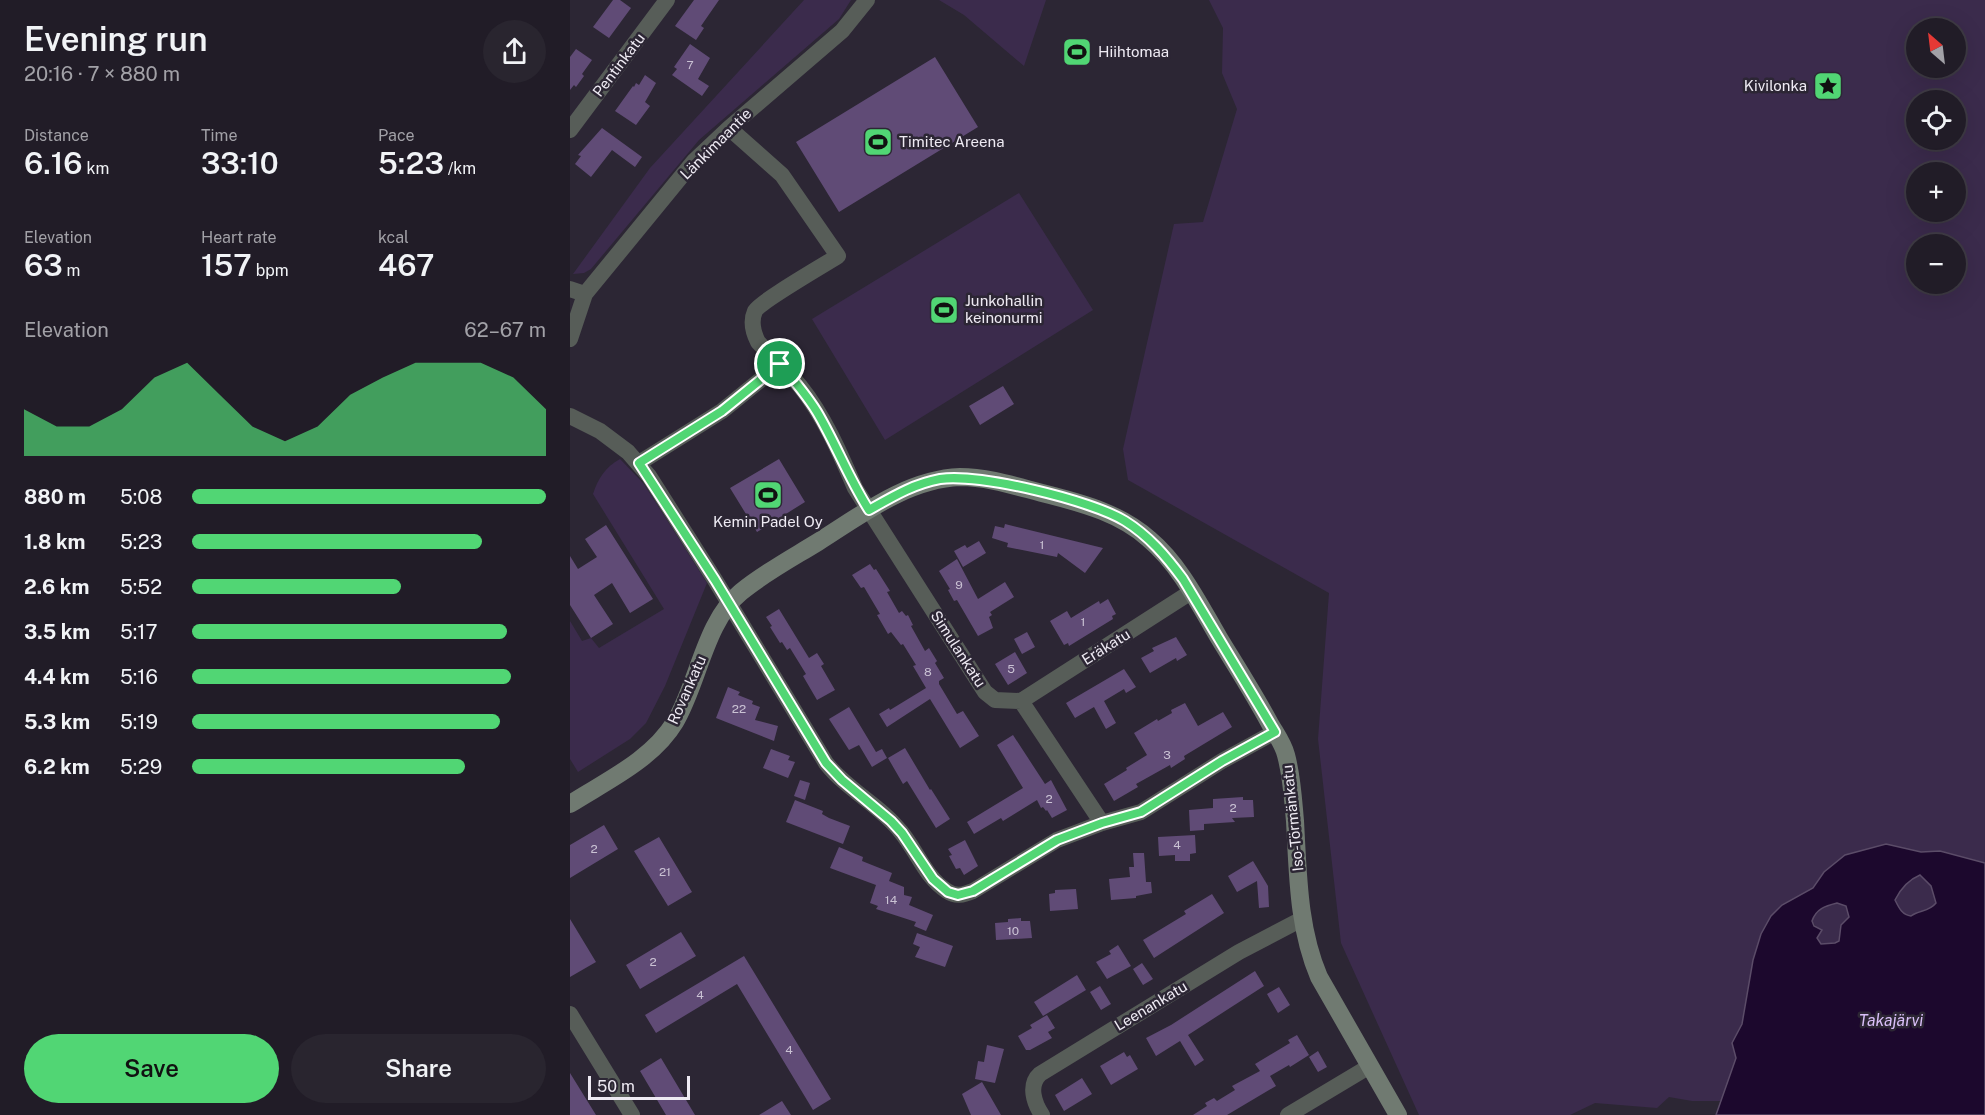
<!DOCTYPE html>
<html lang="en">
<head>
<meta charset="utf-8">
<style>
	body { margin:0; font-family:"Public Sans",sans-serif; background:#29252f; color:#f1f3f6; height:100vh; display:flex; flex-direction:column; font-size:22px; white-space:nowrap }
	* { box-sizing:border-box; margin:0 }
	p { font-size:20px; color:#a2a1a7 }
	.icon { flex:none; width:33px; height:33px; fill:none; stroke:currentColor; stroke-width:2; stroke-linecap:round; stroke-linejoin:round }
	.map { position:relative; flex:1; overflow:hidden }
	.panel { display:flex; flex-direction:column; background:#211c27; width:570px }
	.panel>* { flex:none }
	.needle { width:39px; rotate:332deg }
	.controls { position:absolute; left:1336px; top:18px; display:grid; gap:12px }
	.controls a { display:grid; place-items:center; width:60px; height:60px; border-radius:50%; background:#211c27; box-shadow:0 6px 24px #0002,0 0 0 2px #3e3a44; font-size:30px }
	.scale { position:absolute; left:18px; bottom:15px; width:102px; box-sizing:border-box; padding-left:6px; border:3px solid #eeeaf3; border-top:0; font-size:16px; line-height:21px; white-space:nowrap; color:#eeeaf3; -webkit-text-stroke:4px #2c2634; paint-order:stroke }
	.pin { position:absolute; display:grid; place-items:center; width:51px; height:51px; color:#fff; margin:-26px; border:3px solid #fff; border-radius:50%; box-shadow:0 2px 6px #0007 }
	.round { display:grid; place-items:center; flex:none; width:63px; height:63px; border-radius:32px; background:#29252f }
	.overview { display:flex; align-items:center; justify-content:space-between; height:102px; padding:0 24px }
	h1 { font-size:33px; font-weight:600; line-height:45px }
	.stats { display:grid; grid-template-columns:repeat(3,1fr); gap:9px; height:102px; padding:6px 24px }
	.stats div { display:grid; align-content:center }
	.stats b { font-size:30px; font-weight:600 }
	.stats small { font-size:16px; font-weight:400 }
	.stats p { font-size:16px }
	.chart { height:168px; padding:12px 24px }
	.chart p { display:flex; justify-content:space-between }
	.chart svg { width:100%; height:108px; margin-top:6px; fill:#51d674; opacity:.7 }
	.primary-button { display:flex; gap:12px; margin-top:auto; padding:12px 24px }
	.primary-button a { flex:1; height:69px; border-radius:36px; background:#51d674; color:#111; font-size:24px; font-weight:600; line-height:69px; text-align:center }
	.primary-button a+a { background:#29252f; color:#f1f3f6 }
	ul { padding:0 24px; list-style:none; font-size:20px }
	li { display:grid; grid-template-columns:96px 72px 1fr; align-items:center; height:45px }
	li i { height:15px; border-radius:8px; background:#51d674 }
	main { display:flex; flex:1; min-height:0 }
	.map>svg:first-child { display:block }
	.green { fill:#3b2b4c; fill-rule:evenodd }
	.water { fill:#1c082d; stroke:#5b4c68; stroke-width:1.5; fill-rule:evenodd }
	.building { fill:#604b76 }
	.lines { fill:none; stroke-linecap:round; stroke-linejoin:round }
	.street { stroke:#575d58; stroke-width:16 }
	.secondary { stroke:#707a71; stroke-width:18 }
	.route-casing { stroke:#fff; stroke-width:12 }
	.route { stroke:#51d674; stroke-width:8 }
	.labels { text-anchor:middle; stroke-width:5; stroke-linejoin:round; paint-order:stroke }
	.number-label { font-size:12px; fill:#cac2d4 }
	.poi-label { font-size:15px; fill:#eeeaf3; stroke:#2c2634; text-anchor:start }
	.street-label { font-size:15px; fill:#eeeaf3; stroke:#2c2634 }
	.water-label { font-size:16px; font-style:italic; fill:#d9bff8; stroke:#2c2634 }
</style>
</head>
<body>
<main>
<section class="panel">
<div class="overview"><div><h1>Evening run</h1><p>20:16 · 7 × 880 m</p></div><a class="round"><svg class="icon" aria-label="share" viewBox="0 0 24 24"><path d="M12 15V3M7 8l5-5 5 5M5 13v7h14v-7"/></svg></a></div>
<div class="stats">
<div><p>Distance</p><b>6.16<small> km</small></b></div>
<div><p>Time</p><b>33:10</b></div>
<div><p>Pace</p><b>5:23<small> /km</small></b></div>
</div>
<div class="stats">
<div><p>Elevation</p><b>63<small> m</small></b></div>
<div><p>Heart rate</p><b>157<small> bpm</small></b></div>
<div><p>kcal</p><b>467</b></div>
</div>
<div class="chart"><p><span>Elevation</span>62–67 m</p>
<svg viewBox="0 0 160 44" preserveAspectRatio="none"><path d="M0 44V25L10 32L20 32L30 25L40 12L50 6L60 19L70 32L80 38L90 32L100 19L110 12L120 6L130 6L140 6L150 12L160 25V44z"/></svg>
</div>
<ul>
<li><b>880 m</b>5:08<i style="width:100%"></i></li>
<li><b>1.8 km</b>5:23<i style="width:82%"></i></li>
<li><b>2.6 km</b>5:52<i style="width:59%"></i></li>
<li><b>3.5 km</b>5:17<i style="width:89%"></i></li>
<li><b>4.4 km</b>5:16<i style="width:90%"></i></li>
<li><b>5.3 km</b>5:19<i style="width:87%"></i></li>
<li><b>6.2 km</b>5:29<i style="width:77%"></i></li>
</ul>
<div class="primary-button"><a>Save</a><a>Share</a></div>
</section>
<div class="map">
<svg width="1415" height="1115" viewBox="0 0 1415 1115">
	<rect width="100%" height="100%" fill="#2c2634"/>
	<!-- green -->
	<path class="green" d="M234 0H281L269 19 129 140 21 269 14 273 3 274 80 168Z
		M369 0H476L454 66 394 15Z
		M639 0H1415V863L1370 851 1351 852 1316 845 1275 855 1254 872 1243 888 1212 905 1201 916 1191 934 1183 960 1172 1024 1162 1043 1166 1058 1151 1101H1122L1099 1097 1087 1108 1025 1103 1000 1115H849L771 943 748 739 759 593 558 480 553 449 604 224 633 222 667 109 652 73 653 28ZM1347 28H1386V68H1347ZM1347 100H1386V140H1347ZM1347 172H1386V212H1347ZM1347 244H1386V284H1347Z
		M449 193 523 310 315 440 242 319Z
		M50 459 74 484 137 583 95 686 76 723 60 739 8 772 0 759V621L12 641 21 638 29 648 94 609 23 494C28 479 35 467 50 459Z
		M1350 875 1361 886 1366 903C1359 912 1349 910 1341 916 1331 915 1329 908 1325 900 1331 888 1338 880 1350 875Z
		M1267 903 1276 906 1279 917 1271 925 1269 941 1265 943 1251 944 1247 938V928L1242 921C1246 909 1254 906 1267 903Z"/>
	<!-- water -->
	<path class="water" d="M1316 844 1351 852 1370 851 1415 863V1115H1146L1166 1058 1162 1043 1172 1024 1183 960 1191 934 1201 916 1212 905 1243 888 1254 872 1275 855ZM1350 875 1361 886 1366 903C1359 912 1349 910 1341 916 1332 915 1329 908 1325 900 1331 888 1338 880 1350 875ZM1267 903 1276 906 1279 917 1271 925 1269 941 1265 943 1251 944 1247 938 1252 930 1244 926 1242 921C1246 909 1255 906 1267 903Z"/>
	<!-- building -->
	<path class="building" d="M43 0H50L61 8 39 38 23 27Z
		M124 0H149L131 26 134 28 126 40 105 26Z
		M120 44 140 58 128 79 139 86 132 96 102 75 107 69 104 67Z
		M6 49 22 60 12 74 14 76 6 87 4 85 0 90V57Z
		M365 57 408 127 269 212 226 142Z
		M75 75 86 83 75 102 80 106 66 125 45 111 63 86 64 87 66 83 69 85Z
		M32 128 72 157 65 167 42 150 21 177 5 164 11 156 8 155Z
		M433 386 444 404 410 425 399 406Z
		M209 459 235 502 187 532 160 488Z
		M435 524 533 548 515 573 488 553 487 557 437 547 438 543 422 538 425 526 434 528Z
		M36 525 83 599 60 613 42 583 24 595 43 624 21 638 0 605V556L8 569 27 557 15 539Z
		M409 541 416 553 393 567 384 551 395 545 397 548Z
		M387 559 408 599 435 582 444 597 420 612 422 615 419 617 423 628 408 636 387 600 384 601 378 590 380 589 369 571Z
		M300 564 304 570 306 569 320 591 317 592 329 613 332 611 336 616 338 615 343 625 341 626 355 651 359 648 367 661 365 663 374 678 369 681V684L387 714 393 711 409 736 390 748 360 699 317 727 309 714 319 708 320 710 356 688 343 666 346 665 333 644 331 645 321 632 318 634 307 615 310 614 294 587 291 588 282 575Z
		M538 599 546 614 542 616 543 619 499 646 498 643 494 645 480 621 497 611 501 618 529 601 530 604Z
		M209 609 239 658 247 653 254 664 251 666 265 690 247 700 233 676 236 674 220 648 217 650 212 642 210 643 200 627 202 626 196 617Z
		M457 632 465 647 452 654 444 639Z
		M606 637 617 655 607 661 606 658 580 673 571 658 584 651 582 648Z
		M445 652 457 673 438 685 425 664Z
		M554 669 566 687 556 693 554 689 534 701 546 723 536 729 524 707 505 718 496 703Z
		M158 687 170 692 168 695 183 701 182 704 190 707 185 720 208 726 204 741 146 718Z
		M615 703 628 726 653 712 662 727 614 756 615 759 601 768 600 765 566 784 568 787 544 801 534 784 557 770 556 768 577 755 564 733 587 719 588 721 602 713 601 710Z
		M279 707 306 752 312 749 317 758 302 767 289 745 279 750 259 719Z
		M443 735 475 784 481 780 497 810 482 818 477 810 476 811 473 807 471 808 467 800 433 821 431 818 404 834 397 822 453 788 427 745Z
		M335 748 360 790 361 789 380 819 366 828 337 781 333 784 318 758Z
		M201 749 220 756 218 760 225 762 218 778 193 768Z
		M230 780 240 783 235 800 224 796Z
		M673 797V800H683L684 817 662 818 665 822 634 824V830L620 831 619 810 643 808V799Z
		M225 800 253 811 252 814 259 818 280 826 273 844 216 822Z
		M34 825 48 849 0 878V845Z
		M625 835 626 853 620 854V861H605V855L589 856 588 837Z
		M89 837 122 892 98 906 64 851Z
		M395 840 408 866 394 875 390 868 386 869 379 856 382 855 378 849Z
		M269 847 293 857 292 861 322 873 319 881 334 887V895L342 897 339 905 363 915 356 931 344 926 346 922 306 909 308 906 300 903 306 885 260 868Z
		M563 853H574L576 882H581L582 893 566 896V898L541 900 539 879 560 877 559 867H564Z
		M683 861 698 886 699 907 689 908 687 881 667 892 658 876Z
		M506 889 508 909 480 911 479 894 485 893V890Z
		M642 894 654 913 584 958 573 940 616 914 614 911Z
		M451 918V921H460L462 938 426 940 425 923 438 922V919Z
		M0 919 26 962 0 977Z
		M111 932 126 956 70 989 56 965Z
		M347 933 383 946 375 967 345 957 350 947 343 944Z
		M548 945 561 966 537 979 526 962 541 954 539 951Z
		M174 956 261 1099 243 1110 167 984 86 1033 75 1015Z
		M572 963 583 979 573 985 563 969Z
		M685 971 694 986 618 1035 634 1060 625 1066 610 1041 586 1056 576 1038 601 1025Z
		M507 975 516 990 473 1016 464 1002Z
		M530 986 541 1004 531 1010 520 992Z
		M709 987 720 1005 708 1013 697 994Z
		M477 1015 485 1028 478 1032 482 1038 460 1050H456L448 1036 462 1028 460 1025Z
		M727 1035 739 1055 720 1067 719 1065 700 1076 706 1086 657 1115H623L637 1106 635 1103 644 1098 647 1101 665 1090 662 1086 690 1071 685 1064 720 1043 718 1040Z
		M417 1045 434 1049 425 1083 405 1079 408 1061 414 1062Z
		M748 1051 757 1067 748 1072 739 1057Z
		M554 1052 557 1057 560 1055 568 1069 541 1085 530 1066Z
		M91 1058 125 1115H96L70 1071Z
		M0 1073 26 1115H0Z
		M512 1078 522 1094 494 1111 485 1095Z
		M412 1082 431 1115H401L392 1094Z
		M212 1101 221 1115H189Z"/>
	<g class="lines">
		<!-- street -->
		<path class="street" d="M159 128 212 175 268 256C254 265 191 301 185 311 180 322 183 332 188 342 202 357 217 371 230 386 254 416 270 453 285 488L415 692 425 700 451 701 532 823
			M0 130 97 0
			M0 289 15 294
			M0 339 15 294 124 161 159 128 272 31 297 0
			M0 416 30 431 58 452 79 476 145 580 256 763C277 790 310 805 331 832 347 851 355 877 377 891 386 897 393 895 403 891L487 840 532 823 571 812 652 761 705 732
			M69 463 152 411 210 364
			M451 701 621 592
			M0 1014 62 1115
			M472 1115C464 1103 458 1085 470 1074L669 952 732 919
			M718 1115 800 1066"/>
		<!-- secondary -->
		<path class="secondary" d="M0 804C36 781 82 760 105 722 128 684 135 621 171 592 194 573 222 558 248 542 291 515 337 479 390 477 420 477 451 488 480 495 515 504 551 514 579 539 610 565 629 604 649 638 666 666 684 694 699 722 705 733 713 743 716 755 722 777 723 799 725 821 728 874 728 928 749 977L828 1115"/>
	</g>
	<g class="lines">
		<!-- route casing -->
		<g class="route-casing">
			<path id="route" d="M210 364C223 379 236 394 247 412 266 444 279 479 299 510 322 497 343 484 370 479 408 473 521 500 555 521 579 536 596 556 613 579L705 732 652 761 571 812 532 823 487 840 403 891 388 895 378 892 363 879 332 833 321 821 272 780 256 763 145 580 69 463 152 411Z"/>
		</g>
		<!-- route -->
		<use href="#route" class="route"/>
	</g>
	<!-- icons -->
	<defs>
		<g id="stadium-square" transform="scale(1.5)"><rect x="-9" y="-9" width="18" height="18" rx="4" fill="#51d674" stroke="#2c2634"/><path d="M0-5a6.5 5 0 1 0 0 10a6.5 5 0 1 0 0-10ZM-3.5-1.8h7v3.6h-7Z" fill="#111"/></g>
		<g id="sight-square" transform="scale(1.5)"><rect x="-9" y="-9" width="18" height="18" rx="4" fill="#51d674" stroke="#2c2634"/><path d="M0-6L1.8-2.2L6-1.7L2.9 1.2L3.7 5.4L0 3.3L-3.7 5.4L-2.9 1.2L-6-1.7L-1.8-2.2Z" fill="#111"/></g>
	</defs>
	<g fill-rule="evenodd">
		<use href="#stadium-square" x="507" y="52"/>
		<use href="#sight-square" x="1258" y="86"/>
		<use href="#stadium-square" x="308" y="142"/>
		<use href="#stadium-square" x="374" y="310"/>
		<use href="#stadium-square" x="198" y="495"/>
	</g>
	<g class="labels">
		<!-- number labels -->
		<g class="number-label">
			<text x="120" y="69">7</text>
			<text x="472" y="549">1</text>
			<text x="389" y="589">9</text>
			<text x="513" y="626">1</text>
			<text x="441" y="673">5</text>
			<text x="358" y="676">8</text>
			<text x="169" y="713">22</text>
			<text x="597" y="759">3</text>
			<text x="479" y="803">2</text>
			<text x="663" y="812">2</text>
			<text x="607" y="849">4</text>
			<text x="24" y="853">2</text>
			<text x="95" y="876">21</text>
			<text x="321" y="904">14</text>
			<text x="443" y="935">10</text>
			<text x="83" y="966">2</text>
			<text x="130" y="999">4</text>
			<text x="219" y="1054">4</text>
		</g>
		<!-- poi labels -->
		<g class="poi-label">
			<text x="528" y="57">Hiihtomaa</text>
			<text x="1237" y="91" text-anchor="end">Kivilonka</text>
			<text x="329" y="147">Timitec Areena</text>
			<text x="395" y="306">Junkohallin<tspan x="395" dy="17">keinonurmi</tspan></text>
			<text x="198" y="527" text-anchor="middle">Kemin Padel Oy</text>
		</g>
		<!-- street labels -->
		<g class="street-label">
			<text transform="translate(49 65) rotate(-53)" y="5">Pentinkatu</text>
			<text transform="translate(146 144) rotate(-45)" y="5">Länkimaantie</text>
			<text transform="translate(536 647) rotate(-32)" y="5">Eräkatu</text>
			<text transform="translate(388 649) rotate(57)" y="5">Simulankatu</text>
			<text transform="translate(117 690) rotate(-66)" y="5">Rovankatu</text>
			<text transform="translate(723 818) rotate(-96)" y="5">Iso-Törmänkatu</text>
			<text transform="translate(581 1006) rotate(-31)" y="5">Leenankatu</text>
		</g>
		<!-- water labels -->
		<g class="water-label">
			<text x="1321" y="1026">Takajärvi</text>
		</g>
	</g>
</svg>
<div class="controls">
<a><svg class="needle" viewBox="-14 -14 28 28"><path d="M0-13l5 13h-10z" fill="#e53935"/><path d="M0 13l5-13h-10z" fill="#a2a1a7"/></svg></a>
<a><svg class="icon" aria-label="locate" viewBox="0 0 24 24"><circle cx="12" cy="12" r="6"/><path d="M12 2v4M12 18v4M2 12h4M18 12h4"/></svg></a>
<a>+</a>
<a>−</a>
</div>
<div class="scale">50 m</div>
<div class="pin" style="left:210px;top:364px;background:#1e9e55"><svg class="icon" aria-label="arrive" viewBox="0 0 24 24"><path d="M6 21V4h12l-3 4 3 4H6"/></svg></div>
</div>
</main>
</body>
</html>
